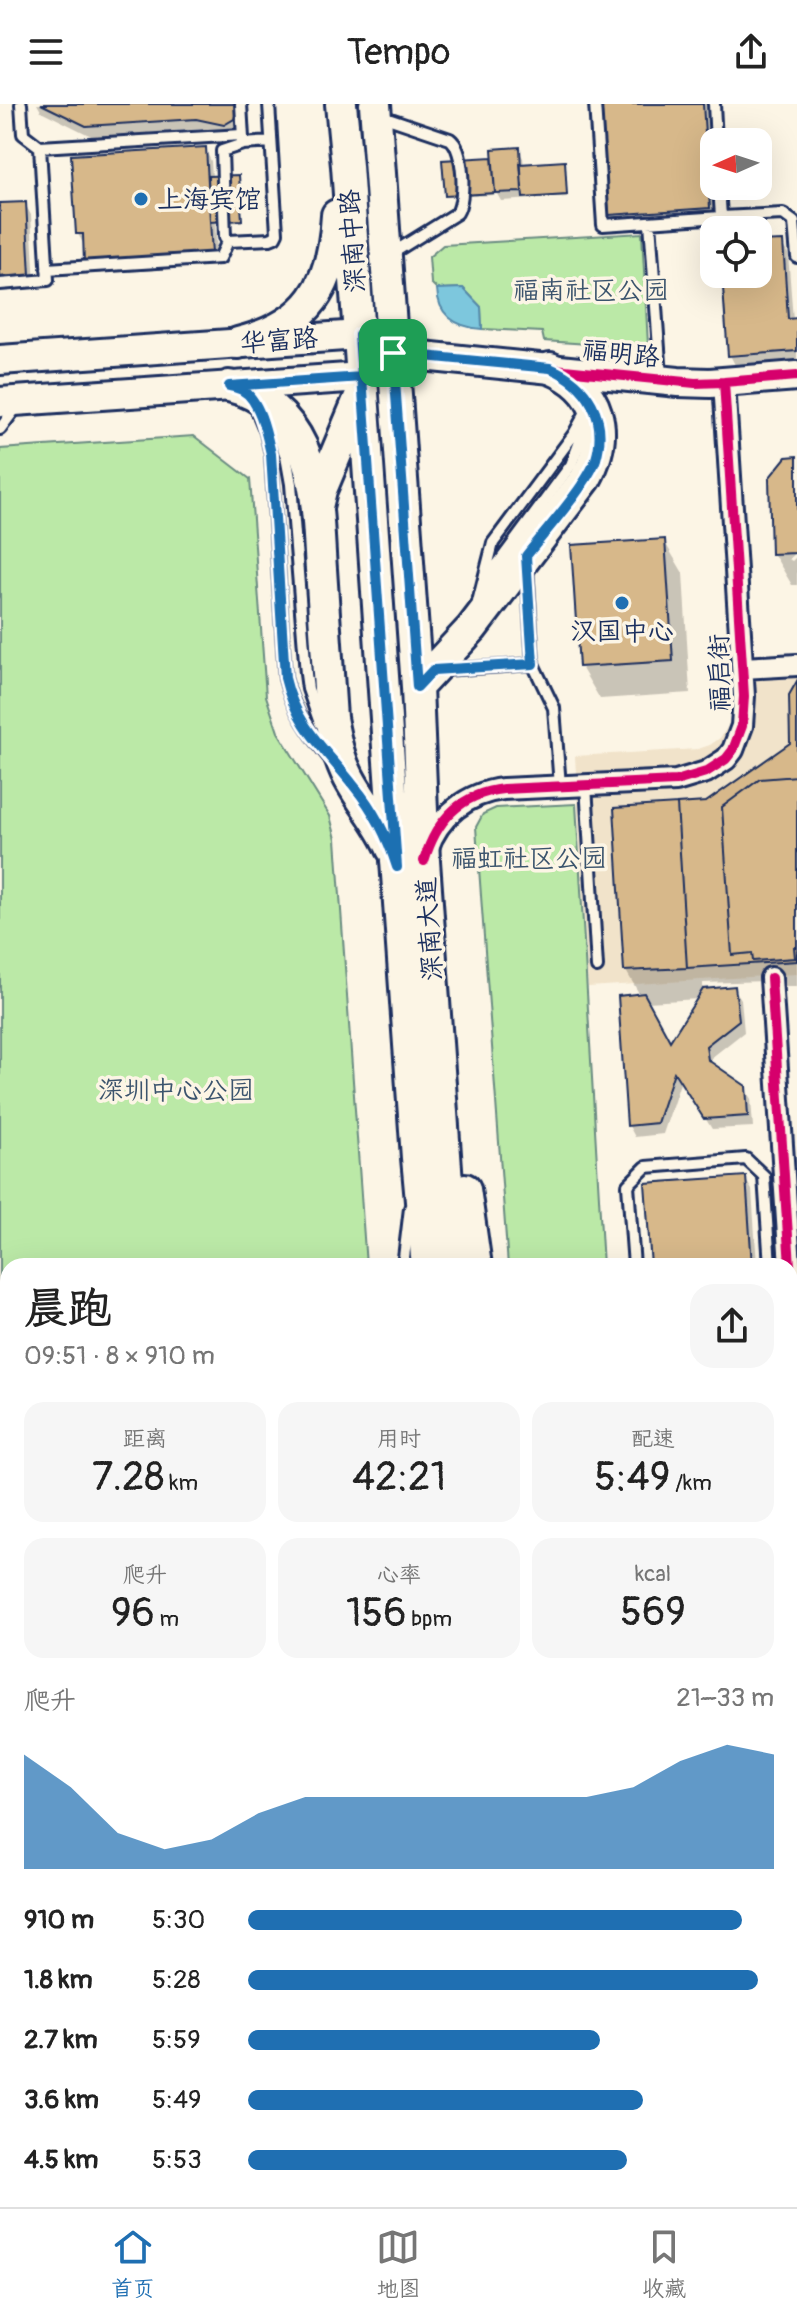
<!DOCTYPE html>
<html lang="zh">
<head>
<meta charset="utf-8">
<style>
	body { margin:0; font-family:Pangolin,"LXGW WenKai TC",sans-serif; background:#f6f6f6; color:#222; height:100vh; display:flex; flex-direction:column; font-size:30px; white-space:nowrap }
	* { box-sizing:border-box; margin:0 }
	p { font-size:26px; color:#767676 }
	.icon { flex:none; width:44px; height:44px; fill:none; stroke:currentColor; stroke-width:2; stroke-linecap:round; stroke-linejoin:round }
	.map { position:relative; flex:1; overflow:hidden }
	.sheet { position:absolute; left:0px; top:1154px; width:798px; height:950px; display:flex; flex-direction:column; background:#fff; border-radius:24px 24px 0 0; box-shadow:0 8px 32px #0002 }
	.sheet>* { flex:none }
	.needle { width:52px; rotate:267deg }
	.tools { position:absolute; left:700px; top:24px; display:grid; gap:16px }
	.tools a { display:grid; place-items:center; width:72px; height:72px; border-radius:16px; background:#fff; box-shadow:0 8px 32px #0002; font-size:40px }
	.pin { position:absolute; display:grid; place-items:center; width:68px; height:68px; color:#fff; margin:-34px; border-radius:16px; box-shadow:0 4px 12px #0006 }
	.round { display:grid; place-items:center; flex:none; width:84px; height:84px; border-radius:24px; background:#f6f6f6 }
	.head { display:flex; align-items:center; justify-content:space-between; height:136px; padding:0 24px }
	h1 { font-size:44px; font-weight:600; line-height:60px }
	.metrics { display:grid; grid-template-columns:repeat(3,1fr); gap:12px; height:136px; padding:8px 24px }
	.metrics div { display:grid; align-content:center; border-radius:20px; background:#f6f6f6; text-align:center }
	.metrics b { font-size:40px; font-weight:600 }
	.metrics small { font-size:22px; font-weight:400 }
	.metrics p { font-size:22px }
	.chart { height:224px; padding:16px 24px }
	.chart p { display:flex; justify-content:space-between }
	.chart svg { width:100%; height:144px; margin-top:8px; fill:#1f6fb2; opacity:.7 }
	ul { padding:0 24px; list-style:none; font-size:26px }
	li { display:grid; grid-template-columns:128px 96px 1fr; align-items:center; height:60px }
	li i { height:20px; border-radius:10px; background:#1f6fb2 }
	header { display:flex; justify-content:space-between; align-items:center; height:104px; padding:0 24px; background:#fff; font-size:36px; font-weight:600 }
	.tab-bar { display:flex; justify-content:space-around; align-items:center; height:112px; border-top:2px solid #e0e0e0; background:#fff; font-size:22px; color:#767676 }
	.tab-bar a { display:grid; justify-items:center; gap:4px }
	.tab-bar .on { color:#1f6fb2 }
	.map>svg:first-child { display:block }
	.built { fill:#f1e3ca }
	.green { fill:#bbe9a7; stroke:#6b8c82; stroke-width:2 }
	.water { fill:#7dc7dd; stroke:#568aaa; stroke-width:2 }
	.shadow { fill:#0003; fill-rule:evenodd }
	.building { fill:#d7b88a; stroke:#1b2f5e; stroke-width:2 }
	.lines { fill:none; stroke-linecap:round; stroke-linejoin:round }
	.lane-casing { stroke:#1b2f5e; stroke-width:16 }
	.street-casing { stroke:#1b2f5e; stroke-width:26 }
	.secondary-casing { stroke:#1b2f5e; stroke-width:34 }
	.primary-casing { stroke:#1b2f5e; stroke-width:36 }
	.highway-casing { stroke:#1b2f5e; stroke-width:42 }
	.lane { stroke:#fcf5e5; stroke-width:10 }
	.street { stroke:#fcf5e5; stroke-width:20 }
	.secondary { stroke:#fcf5e5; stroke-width:28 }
	.primary { stroke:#fcf5e5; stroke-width:30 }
	.highway { stroke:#fcf5e5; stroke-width:36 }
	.cycleway-casing { stroke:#fcf5e5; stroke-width:15 }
	.cycleway { stroke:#d6006c; stroke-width:10 }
	.route-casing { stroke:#fff; stroke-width:16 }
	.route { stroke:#1f6fb2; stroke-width:10 }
	.poi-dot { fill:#1f6fb2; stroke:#fcf5e5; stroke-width:3 }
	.labels { text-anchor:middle; stroke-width:7; stroke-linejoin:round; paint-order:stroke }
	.poi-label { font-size:26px; fill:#1b2f5e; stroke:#fcf5e5; text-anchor:start }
	.street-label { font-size:26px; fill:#1b2f5e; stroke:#fcf5e5 }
	.park-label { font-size:26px; fill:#3b546d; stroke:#fcf5e5 }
</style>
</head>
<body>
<header><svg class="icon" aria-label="menu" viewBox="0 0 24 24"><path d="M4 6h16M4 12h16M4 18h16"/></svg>Tempo<svg class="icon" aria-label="share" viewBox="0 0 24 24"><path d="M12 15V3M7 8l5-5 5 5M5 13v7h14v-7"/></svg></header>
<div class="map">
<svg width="797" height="2103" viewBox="0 0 797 2103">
	<rect width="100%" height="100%" fill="#fcf5e5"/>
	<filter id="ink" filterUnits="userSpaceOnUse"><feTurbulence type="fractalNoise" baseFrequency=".0125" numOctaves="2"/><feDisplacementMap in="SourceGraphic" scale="16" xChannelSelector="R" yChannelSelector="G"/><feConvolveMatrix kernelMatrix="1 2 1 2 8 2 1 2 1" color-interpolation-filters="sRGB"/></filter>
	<g filter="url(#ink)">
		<!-- built -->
		<path class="built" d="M797 552V870L588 883 575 652 698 645 710 641 720 634 728 622 731 608 729 557Z"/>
		<!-- green -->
		<path class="green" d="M642 129 648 241 619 242 544 237 542 228 482 225 481 203 463 184 437 185 431 179 429 153 443 141Z
			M194 332 250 375 266 592 278 628 330 712 336 735 366 1162H8V1177L0 1176V345Z
			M576 700 603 1162H508L476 723 483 710 496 704Z
			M790 1367H797V2003L790 1999Z"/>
		<!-- water -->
		<path class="water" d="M463 184 481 203 482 225C457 223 438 213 437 185Z"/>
		<!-- shadow -->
		<path class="shadow" d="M37 0H240V27L231 32 203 25 93 33 41 7Z
			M603 0H710L714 82H716L718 120 620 126 610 110Z
			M205 45 211 57 212 74 238 73 239 75 242 118 215 119 218 162 93 170 86 158 84 141 78 130Z
			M518 45 523 54 524 62 564 60 567 93 501 97 493 83 494 91 448 93 447 91 491 55 495 62Z
			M25 100 31 111 35 182 0 184V101Z
			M781 139 788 150 793 216H797V258L736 263 730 251 724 170H758V140Z
			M797 354V446L789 455 792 457 797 452V481H792L773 449Z
			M664 437 683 469 690 589 600 595 581 563Z
			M797 581V882L770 884 766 877 703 879V887L734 884 741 895 744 928 711 954 712 962 744 983 751 995 753 1023 712 1025 681 976 663 1030 635 1033 629 1022 640 891 626 867 707 700 792 640ZM699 895 670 941 647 898Z
			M745 1075 752 1086 757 1162H653Z
			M8 1297V1364L4 1366 0 1359V1302Z
			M0 1570 8 1574V1600L4 1598 0 1600Z
			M8 1713V1783L2 1774 0 1778V1717Z
			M0 1797H5L8 1802V1872H5L0 1864Z
			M0 1918H8V2096H34V2103H0V2081L7 2080 0 1990Z"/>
		<!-- building -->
		<path class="building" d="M41 0H238L234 15 224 21 196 15 86 22Z
			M601 0H703L710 104 609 111Z
			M206 43 212 151 84 159 83 130H76L71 51Z
			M520 43 522 88 495 89 492 45Z
			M492 53 495 89 445 92 442 56Z
			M565 57 567 91 523 94 520 60Z
			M239 71 242 116 210 118 208 72Z
			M26 98 30 171 0 173V99Z
			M783 137 788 215 797 214V247L728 252 722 170H758V138Z
			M797 352V449L771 450 769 374 786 353Z
			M665 435 673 557 579 563 571 441Z
			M797 577V857L687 864 677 700 706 698 790 639 789 591Z
			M797 672V843H794L795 854 753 857 752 849 732 851 722 703 760 675Z
			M677 700 687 864 624 867 614 704Z
			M735 882 739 916 706 942 708 956 746 982 748 1012 704 1015 674 968 657 1019 627 1022 618 892 644 889 670 937 703 885Z
			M746 1072 752 1162H651L645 1079Z
			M8 1295V1342L0 1347V1299Z
			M0 1568 8 1572V1591L6 1595 0 1591Z
			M7 1709 8 1710V1780L0 1774 6 1766 2 1763 8 1756 0 1752V1716Z
			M0 1795H6L8 1805V1864H0Z
			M0 1916H8V2096H31V2102L0 2103V2079H5L0 2016Z"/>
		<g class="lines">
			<!-- lane casing -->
			<g class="lane-casing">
				<path id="lane" d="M241 0 243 34
					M595 0 603 121 721 113 719 82
					M714 0 716 38
					M379 11 450 35C464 45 466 94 457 109L391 150
					M40 43 242 31
					M721 113 783 110 794 118 797 153
					M650 118 661 273
					M228 137 270 135 275 133 277 129 269 0
					M47 165 220 154 228 137 225 133 222 47 243 40 271 38
					M0 180 48 176 40 43 23 30 21 0
					M256 304 266 328 271 350 285 574C293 607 310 630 331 656
					M273 320 286 352 291 380 306 570 308 585 320 619
					M0 325 18 301
					M527 462 533 560 554 604 560 682
					M486 476 571 361 581 335 584 319
					M478 498 493 439 574 330 586 308
					M443 566 533 560
					M586 681 597 863
					M403 1162 410 1104
					M634 1162 628 1081 646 1063 746 1055 764 1072 770 1162
					M147 2103 155 2096"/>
			</g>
			<!-- street casing -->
			<g class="street-casing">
				<path id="street" d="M743 564 797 561
					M427 746C438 712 468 689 503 685L676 677 706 668 726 655 733 646 742 622 744 592 724 278
					M771 874 790 1162
					M790 1163 797 1269
					M0 1261 8 1263
					M0 1472 7 1487
					M0 1887H8"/>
			</g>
			<!-- secondary casing -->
			<g class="secondary-casing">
				<path id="secondary" d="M0 256 359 231 393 249 678 278 710 279 797 272
					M0 298 362 273 380 259
					M790 1295 797 1294
					M790 1320 797 1319
					M447 2096V2103
					M577 2096 578 2103"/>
			</g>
			<!-- primary casing -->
			<g class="primary-casing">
				<path id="primary" d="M341 0 347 62 417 1054 427 1162
					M375 0 417 583 424 757 453 1162
					M238 239C310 221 333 182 337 111
					M229 282C262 290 288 312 302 343 319 381 318 425 321 465 324 515 328 564 331 614 335 635 339 655 349 674 362 699 381 719 392 745
					M317 403 321 386 359 295
					M417 583 472 524 586 374C611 328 600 284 550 264
					M465 1085 476 1162
					M478 2096 479 2103
					M548 2096 549 2103"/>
			</g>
			<!-- highway casing -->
			<g class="highway-casing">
				<path id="highway" d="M790 2035 797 2039
					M790 2075 797 2076
					M698 2096 723 2103
					M186 2103 194 2096
					M286 2103 317 2096
					M425 2103 427 2096"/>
			</g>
			<!-- lane -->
			<use href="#lane" class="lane"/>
			<!-- street -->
			<use href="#street" class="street"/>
			<!-- secondary -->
			<use href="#secondary" class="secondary"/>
			<!-- primary -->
			<use href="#primary" class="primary"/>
			<!-- highway -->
			<use href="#highway" class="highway"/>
			<!-- cycleway casing -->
			<g class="cycleway-casing">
				<path id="cycleway" d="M393 249 695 279 724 278 797 272
					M424 757C436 717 459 690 503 685L676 677 706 668 726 655 733 646 742 622 744 592 724 278
					M771 874 790 1162"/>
			</g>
			<!-- cycleway -->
			<use href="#cycleway" class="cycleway"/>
		</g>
	</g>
	<g class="lines" filter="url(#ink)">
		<!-- route casing -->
		<g class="route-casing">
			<path id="route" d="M393 249 359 231 362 273 229 282C233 283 238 284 242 286 260 295 267 332 271 350L285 574C296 622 325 645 354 682 374 706 388 734 397 763L362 273 393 249 417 583 433 566 533 560 526 452C544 429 588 380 596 355 608 314 588 280 550 264L393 249"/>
		</g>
		<!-- route -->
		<use href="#route" class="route"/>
	</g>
	<!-- markers -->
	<g class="poi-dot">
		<circle cx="141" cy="95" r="8"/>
		<circle cx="622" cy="499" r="8"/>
	</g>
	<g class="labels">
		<!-- poi labels -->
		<g class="poi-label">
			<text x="157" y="104">上海宾馆</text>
			<text x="622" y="536" text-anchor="middle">汉国中心</text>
		</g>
		<!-- street labels -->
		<g class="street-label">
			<text transform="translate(352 137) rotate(-94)" y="9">深南中路</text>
			<text transform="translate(279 236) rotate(-4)" y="9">华富路</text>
			<text transform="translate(621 249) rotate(6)" y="9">福明路</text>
			<text transform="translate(719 569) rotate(-91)" y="9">福启街</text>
			<text transform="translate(429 825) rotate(-94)" y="9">深南大道</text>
		</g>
		<!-- park labels -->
		<g class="park-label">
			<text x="591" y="195">福南社区公园</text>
			<text x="529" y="763">福虹社区公园</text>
			<text x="176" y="995">深圳中心公园</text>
		</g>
	</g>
</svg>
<div class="tools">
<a><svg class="needle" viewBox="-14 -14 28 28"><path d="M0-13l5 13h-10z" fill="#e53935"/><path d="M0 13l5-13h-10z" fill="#767676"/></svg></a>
<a><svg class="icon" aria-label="locate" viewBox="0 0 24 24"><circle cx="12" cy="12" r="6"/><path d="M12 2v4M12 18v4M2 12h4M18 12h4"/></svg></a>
</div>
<div class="pin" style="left:393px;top:249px;background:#1e9e55"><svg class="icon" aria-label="arrive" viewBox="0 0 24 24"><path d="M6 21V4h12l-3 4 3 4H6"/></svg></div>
<section class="sheet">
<div class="head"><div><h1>晨跑</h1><p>09:51 · 8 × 910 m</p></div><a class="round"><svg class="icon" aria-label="share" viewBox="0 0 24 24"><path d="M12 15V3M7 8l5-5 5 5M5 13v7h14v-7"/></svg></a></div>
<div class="metrics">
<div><p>距离</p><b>7.28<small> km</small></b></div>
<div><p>用时</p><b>42:21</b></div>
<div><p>配速</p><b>5:49<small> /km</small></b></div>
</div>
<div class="metrics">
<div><p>爬升</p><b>96<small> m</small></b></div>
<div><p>心率</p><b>156<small> bpm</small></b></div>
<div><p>kcal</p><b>569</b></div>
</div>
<div class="chart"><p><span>爬升</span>21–33 m</p>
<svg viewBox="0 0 160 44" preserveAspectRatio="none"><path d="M0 44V9L10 19L20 33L30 38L40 35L50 27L60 22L70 22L80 22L90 22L100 22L110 22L120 22L130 19L140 11L150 6L160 9V44z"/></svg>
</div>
<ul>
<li><b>910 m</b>5:30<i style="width:94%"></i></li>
<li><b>1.8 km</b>5:28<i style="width:97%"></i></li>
<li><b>2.7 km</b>5:59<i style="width:67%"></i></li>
<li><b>3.6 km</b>5:49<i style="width:75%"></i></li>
<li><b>4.5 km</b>5:53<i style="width:72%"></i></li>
</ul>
</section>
</div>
<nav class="tab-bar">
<a class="on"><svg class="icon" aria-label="home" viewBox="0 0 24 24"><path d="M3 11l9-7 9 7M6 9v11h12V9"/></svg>首页</a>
<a><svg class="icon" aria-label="map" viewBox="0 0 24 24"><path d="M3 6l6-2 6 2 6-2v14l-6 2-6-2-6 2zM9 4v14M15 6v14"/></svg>地图</a>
<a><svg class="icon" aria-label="saved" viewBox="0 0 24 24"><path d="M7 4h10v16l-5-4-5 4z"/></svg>收藏</a>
</nav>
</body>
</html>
